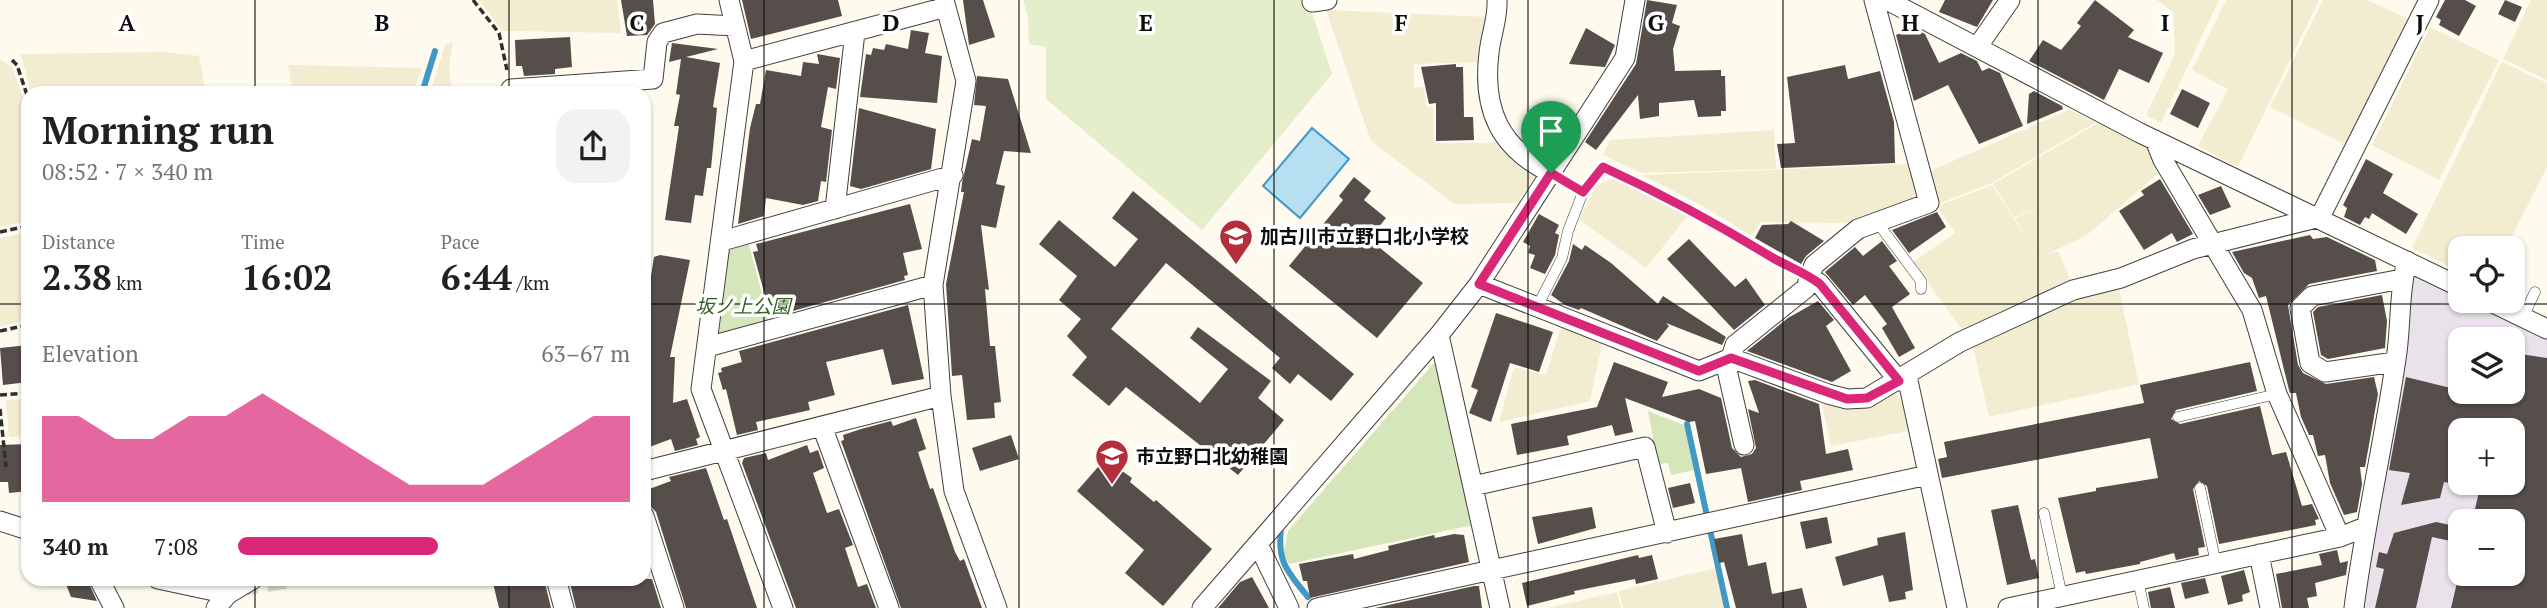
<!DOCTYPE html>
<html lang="en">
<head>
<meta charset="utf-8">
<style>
	body { margin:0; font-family:"PT Serif","Noto Sans JP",serif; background:#f2f2f2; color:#202124; height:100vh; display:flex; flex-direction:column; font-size:26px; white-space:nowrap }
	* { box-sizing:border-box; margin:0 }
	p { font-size:23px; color:#757577 }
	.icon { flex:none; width:38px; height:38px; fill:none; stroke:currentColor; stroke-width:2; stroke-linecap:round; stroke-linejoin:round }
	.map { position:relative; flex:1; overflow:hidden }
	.sheet { position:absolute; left:21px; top:86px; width:630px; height:500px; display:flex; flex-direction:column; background:#fff; border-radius:21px; box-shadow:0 2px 5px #0004 }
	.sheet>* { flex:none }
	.controls { position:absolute; left:2448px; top:236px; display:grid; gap:14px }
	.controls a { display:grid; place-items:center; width:77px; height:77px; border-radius:14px; background:#fff; box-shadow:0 2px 5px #0004; font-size:35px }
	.pin { position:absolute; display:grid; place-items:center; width:60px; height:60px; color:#fff; margin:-72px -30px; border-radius:50% 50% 50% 0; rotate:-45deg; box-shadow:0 0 7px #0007 }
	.pin .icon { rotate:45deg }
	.round { display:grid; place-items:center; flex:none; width:74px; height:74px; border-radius:21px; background:#f2f2f2 }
	.headline { display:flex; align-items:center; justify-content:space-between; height:119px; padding:0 21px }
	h1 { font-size:38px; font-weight:800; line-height:52px }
	.figures { display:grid; grid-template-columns:repeat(3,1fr); gap:10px; height:119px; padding:7px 21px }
	.figures div { display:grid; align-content:center }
	.figures b { font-size:35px; font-weight:800 }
	.figures small { font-size:19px; font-weight:400 }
	.figures p { font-size:19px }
	.chart { height:196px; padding:14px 21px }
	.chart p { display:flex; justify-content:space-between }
	.chart svg { width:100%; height:126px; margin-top:7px; fill:#db2777; opacity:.7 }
	ul { padding:0 21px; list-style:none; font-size:23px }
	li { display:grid; grid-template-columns:112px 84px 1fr; align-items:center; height:52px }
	li i { height:18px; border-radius:9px; background:#db2777 }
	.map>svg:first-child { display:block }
	.industrial { fill:#eae2eb; fill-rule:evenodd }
	.farmland { fill:#f2edd0 }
	.green { fill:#d4e6ba }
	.pitch { fill:#e4eecb }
	.water { fill:#b6dff2; stroke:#4198c5; stroke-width:2 }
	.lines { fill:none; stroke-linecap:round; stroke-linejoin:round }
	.stream { stroke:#4198c5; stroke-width:6 }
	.building { fill:#554e4a }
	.minor-tunnel { stroke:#dad6cc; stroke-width:19; stroke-dasharray:19 10; stroke-linecap:butt }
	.service-casing { stroke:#404040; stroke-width:11 }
	.minor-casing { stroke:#404040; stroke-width:21 }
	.path { stroke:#2f2f2f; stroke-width:3.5; stroke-dasharray:7 3.5; stroke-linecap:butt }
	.service { stroke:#fff; stroke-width:10 }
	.minor { stroke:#fff; stroke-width:19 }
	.route-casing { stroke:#fff; stroke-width:14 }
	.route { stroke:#db2777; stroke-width:9 }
	.grid { fill:none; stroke:#0d0d0d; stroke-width:2; stroke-opacity:0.55 }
	.labels { text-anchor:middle; stroke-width:7; stroke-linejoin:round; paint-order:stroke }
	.poi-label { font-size:19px; font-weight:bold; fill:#0d0d0d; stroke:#fff; text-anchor:start }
	.park-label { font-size:19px; font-style:italic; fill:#326121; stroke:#fff }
	.grid-label { font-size:23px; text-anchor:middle; font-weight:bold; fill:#0d0d0d; stroke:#fff; stroke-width:7; stroke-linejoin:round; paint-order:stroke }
</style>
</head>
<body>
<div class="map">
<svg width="2547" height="608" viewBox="0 0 2547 608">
	<rect width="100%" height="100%" fill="#fefaee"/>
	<!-- industrial -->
	<path class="industrial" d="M2416 276 2460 298V301H2467L2547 340V608H2359L2407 283ZM2460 340H2513V392H2460ZM2460 430H2513V483H2460ZM2460 522H2513V574H2460Z"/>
	<!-- farmland -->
	<path class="farmland" d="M479 0H617L621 33 502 31Z
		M2157 0H2219L2161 123 2146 115 2175 54 2173 12Z
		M2226 0H2319L2238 167 2198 146 2228 89 2192 70Z
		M2323 0H2367L2413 21 2352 148 2270 107Z
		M2531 0H2547V80L2503 59Z
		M1326 10 1490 17 1481 62 1414 64V87H1424L1426 106 1433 107 1434 143H1501L1536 174 1517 203 1454 204 1371 141Z
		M2430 27 2499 60 2439 180 2372 145Z
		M453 42 449 66 452 93H430L445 45Z
		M165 52 199 56 206 93H31L21 54Z
		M0 59 12 67 28 112V221L0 227Z
		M2502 62 2547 83V167L2506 248H2460V272L2412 248Z
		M288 65 422 68 412 93H293Z
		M2069 110 2096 122 1992 183 1935 205 1928 172Z
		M2098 123 2148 146 2161 171 2087 235 2044 256 2058 251 2071 281 1963 331 1913 262 1955 233 1937 206 1992 185 2039 258 2015 219 2044 203 2014 218 1993 184Z
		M1774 130 1776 169 1642 173 1603 155 1610 140Z
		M1912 164 1920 196 1917 200 1854 223 1761 222 1751 236 1703 206 1642 175Z
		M1614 178 1688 215 1646 268 1579 219 1597 185Z
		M28 232V320L0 327V238Z
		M2119 289 2139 384 1989 417 1973 347 2078 298Z
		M1561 327 1602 344 1590 401 1499 422 1514 367 1546 375Z
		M1895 394 1901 399 1908 431 1831 446 1822 404 1846 410 1873 407Z
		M28 399V436L9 437 6 400Z
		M1716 568 1725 608H1623L1619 591Z
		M1617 592 1621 608H1548Z"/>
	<!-- green -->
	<path class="green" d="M748 241 769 320 719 334 730 247Z
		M1433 364H1438L1473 525 1289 564 1283 557 1288 531Z
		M1648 411 1684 425 1694 470 1671 475 1668 463 1658 464Z"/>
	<!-- pitch -->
	<path class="pitch" d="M1023 0H1308L1332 74 1202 230 1046 99V47L1029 44 1028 17Z"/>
	<!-- water -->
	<path class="water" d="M1312 128 1349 159 1300 218 1263 186Z"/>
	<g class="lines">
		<!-- stream -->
		<path class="stream" d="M422 93 435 51
			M1687 424 1727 608
			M1281 528C1277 562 1287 571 1308 597"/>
	</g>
	<!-- building -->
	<path class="building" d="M621 0H653L655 24 647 35 627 36Z
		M742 0H838L842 16 751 39Z
		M963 0H983L995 37 969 45Z
		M1647 0 1677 5 1672 23 1680 26 1673 49 1675 71 1721 70V76H1725L1726 111H1721V116L1698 117 1694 100 1659 103V116L1640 119 1638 95 1596 150 1585 142 1636 64Z
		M1945 0H1993L1977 27 1939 12Z
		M2095 0 2134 30 2128 37 2163 53 2149 83 2119 69 2104 100 2029 61 2043 40 2061 50 2081 26 2077 23Z
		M2445 0H2465L2476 6 2459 36 2439 25 2441 20 2436 17Z
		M2505 0 2522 7 2515 22 2498 14Z
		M1586 28 1615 45 1605 67 1569 64Z
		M1913 28 1925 34 1939 63 1961 53 1977 61 1982 71 1989 68 2000 73 2023 126 1979 144 1948 85 1914 101 1896 35Z
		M911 30 929 33 925 53 942 56 937 103 860 97 866 54 871 55 873 48 884 50 886 44 908 49Z
		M570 37 572 67 555 69V74L524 76 522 66H516L515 40Z
		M672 43 718 49 686 57 720 63 713 107 717 108 711 168H707L703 196 695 195 691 223 665 220 679 126H674L680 95 676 94 681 59 669 62Z
		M817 54 840 58 836 89 828 87 821 127 832 130 826 182 821 181 818 201 803 205 766 198 764 216 738 224 750 128 756 104H760L766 70 801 76 803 62 819 64Z
		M1456 64V67H1463L1464 117H1473L1474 140 1436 141V103L1429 104 1421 67Z
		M1845 65 1848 79 1880 71 1894 122 1895 163 1781 168 1777 144 1795 143 1787 77Z
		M977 76 1008 79 1031 153 1004 151 996 184 1005 186 996 228 981 225 989 290 985 289 990 346H995L1001 402 994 403 995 418 967 420 962 375 952 376 946 284 964 192H961L962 183 972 139 980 141 986 106 974 105Z
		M2182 89 2210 103 2198 128 2170 114Z
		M2034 91 2062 106 2063 109 2027 124 2029 94Z
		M859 108 936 129 931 169 861 189 850 186Z
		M2366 159 2393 174 2383 193 2418 214 2406 234 2372 213 2369 219 2365 217 2360 225 2344 217 2347 208 2343 205Z
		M1354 177 1371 191 1364 200 1386 218 1369 239 1423 283 1377 338 1289 266 1343 200 1339 196Z
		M2160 179 2193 234 2177 242 2172 233 2144 250 2119 211 2144 195 2141 191Z
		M2221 186 2231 207 2210 215 2198 195Z
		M1133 191 1354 374 1331 401 1298 374 1290 384 1272 368 1280 358 1166 263 1111 329 1200 403 1228 369 1190 338 1198 327 1271 381 1258 398 1284 420 1238 475 1126 387 1109 406 1072 375 1087 357 1067 336 1081 319 1059 300 1077 276 1039 244 1059 220 1115 267 1138 239 1112 218Z
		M910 204 922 249 903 253 908 275 904 276 905 280 771 317 753 252 758 251 756 244Z
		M1937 212 1946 227 1909 253 1892 230Z
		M1539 214 1559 225 1555 233 1559 235 1555 255 1545 274 1530 268 1535 255 1528 253 1530 246 1523 242Z
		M1791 221 1824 241 1806 256 1801 264 1755 238 1762 225 1788 224Z
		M2310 235 2313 239 2327 237 2375 260 2377 271 2309 284 2288 305 2298 365 2303 373 2326 384 2374 377 2378 394 2365 467H2360L2362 484 2357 512 2344 515 2330 483 2325 455 2318 456 2313 435H2309L2301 417 2296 393H2290L2289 390 2266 296 2259 298 2252 278 2244 273 2232 252Z
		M1689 239 1735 287 1746 278 1765 305 1734 330 1667 259Z
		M1882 241 1897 261 1889 266 1910 294 1892 307 1915 348 1899 357 1882 328 1887 324 1865 295 1853 305 1825 272 1855 247 1863 256Z
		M1573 244 1582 250 1585 245 1611 263 1658 304 1663 296 1726 337 1722 345 1666 323 1669 326 1657 341 1581 308 1579 310 1565 305 1551 295 1569 261Z
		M660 255 690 260 670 357H675L673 403 687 399 700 437 696 439 698 445 675 451 671 439 644 449 645 313 654 257Z
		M2382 295 2387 321 2385 348 2328 359 2321 355 2313 312 2318 307Z
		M1818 301 1834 320 1826 326 1851 371 1832 382 1747 351 1788 318Z
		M908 305 924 379 892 385 883 349 826 362 835 395 808 402 810 410 756 422 758 430 737 435 726 389 723 390 718 373 722 372 721 368 742 362 739 351Z
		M1496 313 1553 332 1539 372 1510 363 1491 422 1469 413 1478 390 1471 387Z
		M28 345V382L3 385 0 348Z
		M2513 353 2547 358V608H2451L2459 574H2513V522H2472L2481 483H2513V430H2460V485L2444 482 2440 498 2401 505 2410 473 2389 470 2406 377 2483 396 2484 392H2513Z
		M1614 362 1668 382 1662 397 1699 389 1721 398 1732 448 1741 457 1752 454 1756 448 1748 409 1759 413 1748 381 1755 380 1819 404 1826 454 1848 449 1853 470 1800 481 1802 490 1748 502 1741 468 1706 474 1695 421 1689 422 1625 398 1633 432 1615 436 1612 425 1567 436 1569 445 1517 455 1511 424 1597 407Z
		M2250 362 2257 391 2176 410 2171 419 2180 424 2260 406 2272 455 2286 452 2302 506 2312 504 2319 519 2315 520 2316 525 2219 544 2207 486 2199 481 2193 489 2205 547 2198 548 2199 555 2176 560 2174 553 2140 562V564L2086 574 2085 571 2076 573 2058 498 2096 491V488L2158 478 2150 438 1942 478 1938 459 1947 457 1944 442 2144 403 2140 385Z
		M916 418 926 449 918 452 930 489 933 488 955 552 960 561 964 559 982 608H901L841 441 844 440 843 435 861 429 891 421 893 426Z
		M1011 435 1019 459 980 471 972 448Z
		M28 444V491L9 493 8 482H0V445Z
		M807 445 810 453 818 450 824 468 813 473 827 513 839 509 853 545 845 548 858 587 867 584 876 608H796L742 463 744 458 766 453 768 460Z
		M1105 459 1132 478 1130 482 1154 502 1156 500 1212 549 1163 606 1125 573 1144 550 1077 491Z
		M706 468 724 520 727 519 757 608H686L656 512 644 500V491L671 481 669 477Z
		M1690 483 1695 503 1673 508 1668 488Z
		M2018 505 2031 560 2035 559 2039 578 2007 585 1991 510Z
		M1592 507 1596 528 1538 544 1532 517Z
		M1827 517 1832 543 1806 549 1800 522Z
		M2436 522 2460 527V543L2432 537 2416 608H2375L2384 569 2376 567 2379 552 2387 554 2394 533Z
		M1905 532 1913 590 1905 592 1906 599 1889 602 1883 575 1843 586 1835 557 1878 545 1877 538Z
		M1454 534 1464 535 1469 562 1310 598 1307 581H1303L1299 564 1353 554 1354 559 1389 550 1388 546 1434 535 1435 538Z
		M1742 534 1748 566 1766 562 1772 594 1802 588 1807 608H1736L1724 562 1719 563 1714 539Z
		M2337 550 2340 563 2348 561 2346 575 2315 583 2317 596 2307 598 2309 608H2282L2276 574 2322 565 2319 554Z
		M1638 555 1639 558 1652 555 1658 579 1636 584 1635 579 1574 591 1575 594 1527 606 1522 583Z
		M2244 570 2250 592 2242 595 2243 601 2228 605 2221 576Z
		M1252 577 1269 608H1218L1240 582Z
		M2205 578 2209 593 2185 599 2181 583Z
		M64 579H87L97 601 71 597Z
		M492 579H544L551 608H499Z
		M569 579H652L661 608H576Z
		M1474 586H1479L1482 608H1375Z
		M2170 587 2175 608H2151L2148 592Z"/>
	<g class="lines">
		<!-- minor-tunnel -->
		<path class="minor-tunnel" d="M238 587 287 579"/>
		<!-- service casing -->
		<g class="service-casing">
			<path id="service" d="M1877 222 1921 281V289
				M1537 307 1562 258 1568 231 1583 192
				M2523 317 2535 292
				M2178 417 2277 394
				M2200 488 2216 564
				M2044 513 2062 596
				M2138 580 2144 608"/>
		</g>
		<!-- minor casing -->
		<g class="minor-casing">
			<path id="minor" d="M729 0 744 61
				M944 0 966 81 933 285 941 396 954 491 997 608
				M1497 0C1498 19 1491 34 1489 53 1482 110 1500 148 1551 173
				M1887 0 2140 133 2460 287
				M1312 2 1327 0
				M1978 46 2010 0
				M511 89 653 79 657 42 663 33 697 24 735 26
				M2155 140 2163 160 2252 310 2277 394 2340 537
				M835 209 855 32
				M722 241 953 175
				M1809 276 1820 284 1899 381
				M1479 284 1699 371 1731 358 1828 394 1847 399 1867 398 1960 342 2073 290 2121 278 2193 249 2320 217 2429 0
				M2489 301 2547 329
				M1439 335 1500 608
				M707 347 933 285
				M1731 358 1735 345 1806 288 1814 265 1858 229 1929 203 1874 0
				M1725 361 1744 445
				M2395 362 2325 372 2310 363 2300 308 2312 296 2402 279
				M1907 376 1957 608
				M822 426 889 608
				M644 471 941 396
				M1473 486 1645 447 1667 533
				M644 516 674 608
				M0 521 28 530
				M1258 544 1289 608
				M2259 554 2270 608
				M99 579 114 608
				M158 579 228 594
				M556 579 564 608
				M216 608 228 594 253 579
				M783 608 701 389 744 61 946 7
				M1202 608 1439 335 1479 284 1625 58 1635 0
				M1317 608 1928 475
				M2008 608 2340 537 2365 527
				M2354 608C2365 522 2385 438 2397 352 2401 322 2399 291 2407 261"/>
		</g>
		<!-- path -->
		<path class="path" d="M473 0 499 33 507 70
			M12 60 17 65 28 98
			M1593 180 1603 167 1688 206 1794 269
			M0 232 28 226
			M0 331 28 325
			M0 395 28 393
			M0 409 6 467"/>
		<!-- service -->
		<use href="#service" class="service"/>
		<!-- minor -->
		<use href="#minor" class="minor"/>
	</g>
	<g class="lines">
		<!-- route casing -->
		<g class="route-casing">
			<path id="route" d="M1603 167C1664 195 1716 223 1773 258 1789 267 1806 273 1820 284L1899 381 1867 398 1847 399 1731 358 1699 371 1479 284 1551 173 1583 192Z"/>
		</g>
		<!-- route -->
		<use href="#route" class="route"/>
	</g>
	<!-- grid -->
	<path class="grid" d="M255 0V93M509 0V93M764 0V608M1019 0V608M1274 0V608M1528 0V608M1783 0V608M2038 0V608M2292 0V608M0 304H28M644 304H2547M255 579V608M509 579V608"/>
	<!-- icons -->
	<defs>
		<g id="school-pin" transform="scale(1.75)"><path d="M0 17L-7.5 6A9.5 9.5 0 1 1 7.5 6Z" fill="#b52e3c" stroke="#fff"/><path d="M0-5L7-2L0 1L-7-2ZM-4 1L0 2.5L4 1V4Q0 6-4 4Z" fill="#fff"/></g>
	</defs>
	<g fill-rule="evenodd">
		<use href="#school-pin" x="1236" y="236"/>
		<use href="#school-pin" x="1112" y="456"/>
	</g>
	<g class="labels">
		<!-- poi labels -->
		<g class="poi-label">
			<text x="1260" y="243">加古川市立野口北小学校</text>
			<text x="1136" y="463">市立野口北幼稚園</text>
		</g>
		<!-- park labels -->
		<g class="park-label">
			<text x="743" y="313">坂ノ上公園</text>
		</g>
	</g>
	<g class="grid-label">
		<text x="127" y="31">A</text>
		<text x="382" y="31">B</text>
		<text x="637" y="31">C</text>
		<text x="891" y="31">D</text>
		<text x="1146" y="31">E</text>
		<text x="1401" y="31">F</text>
		<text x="1656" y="31">G</text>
		<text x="1910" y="31">H</text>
		<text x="2165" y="31">I</text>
		<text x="2420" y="31">J</text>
	</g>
</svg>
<div class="controls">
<a><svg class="icon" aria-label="locate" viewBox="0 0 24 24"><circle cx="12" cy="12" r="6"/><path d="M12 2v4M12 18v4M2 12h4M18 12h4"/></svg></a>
<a><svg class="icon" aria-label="layers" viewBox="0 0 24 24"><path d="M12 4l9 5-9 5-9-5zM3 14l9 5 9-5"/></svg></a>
<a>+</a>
<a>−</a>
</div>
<div class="pin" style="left:1551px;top:173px;background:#1e9e55"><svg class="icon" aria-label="arrive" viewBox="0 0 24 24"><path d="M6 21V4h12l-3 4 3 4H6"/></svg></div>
<section class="sheet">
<div class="headline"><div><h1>Morning run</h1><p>08:52 · 7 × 340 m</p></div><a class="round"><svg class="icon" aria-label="share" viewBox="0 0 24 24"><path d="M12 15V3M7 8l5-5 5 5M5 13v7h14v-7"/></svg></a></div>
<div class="figures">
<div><p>Distance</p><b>2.38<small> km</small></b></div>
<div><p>Time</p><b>16:02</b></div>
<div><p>Pace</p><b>6:44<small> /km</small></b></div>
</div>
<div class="chart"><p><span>Elevation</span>63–67 m</p>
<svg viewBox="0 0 160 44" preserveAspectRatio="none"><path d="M0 44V14L10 14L20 22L30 22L40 14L50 14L60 6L70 14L80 22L90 30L100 38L110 38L120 38L130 30L140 22L150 14L160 14V44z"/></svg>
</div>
<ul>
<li><b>340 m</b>7:08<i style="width:51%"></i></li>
</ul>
</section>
</div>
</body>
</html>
